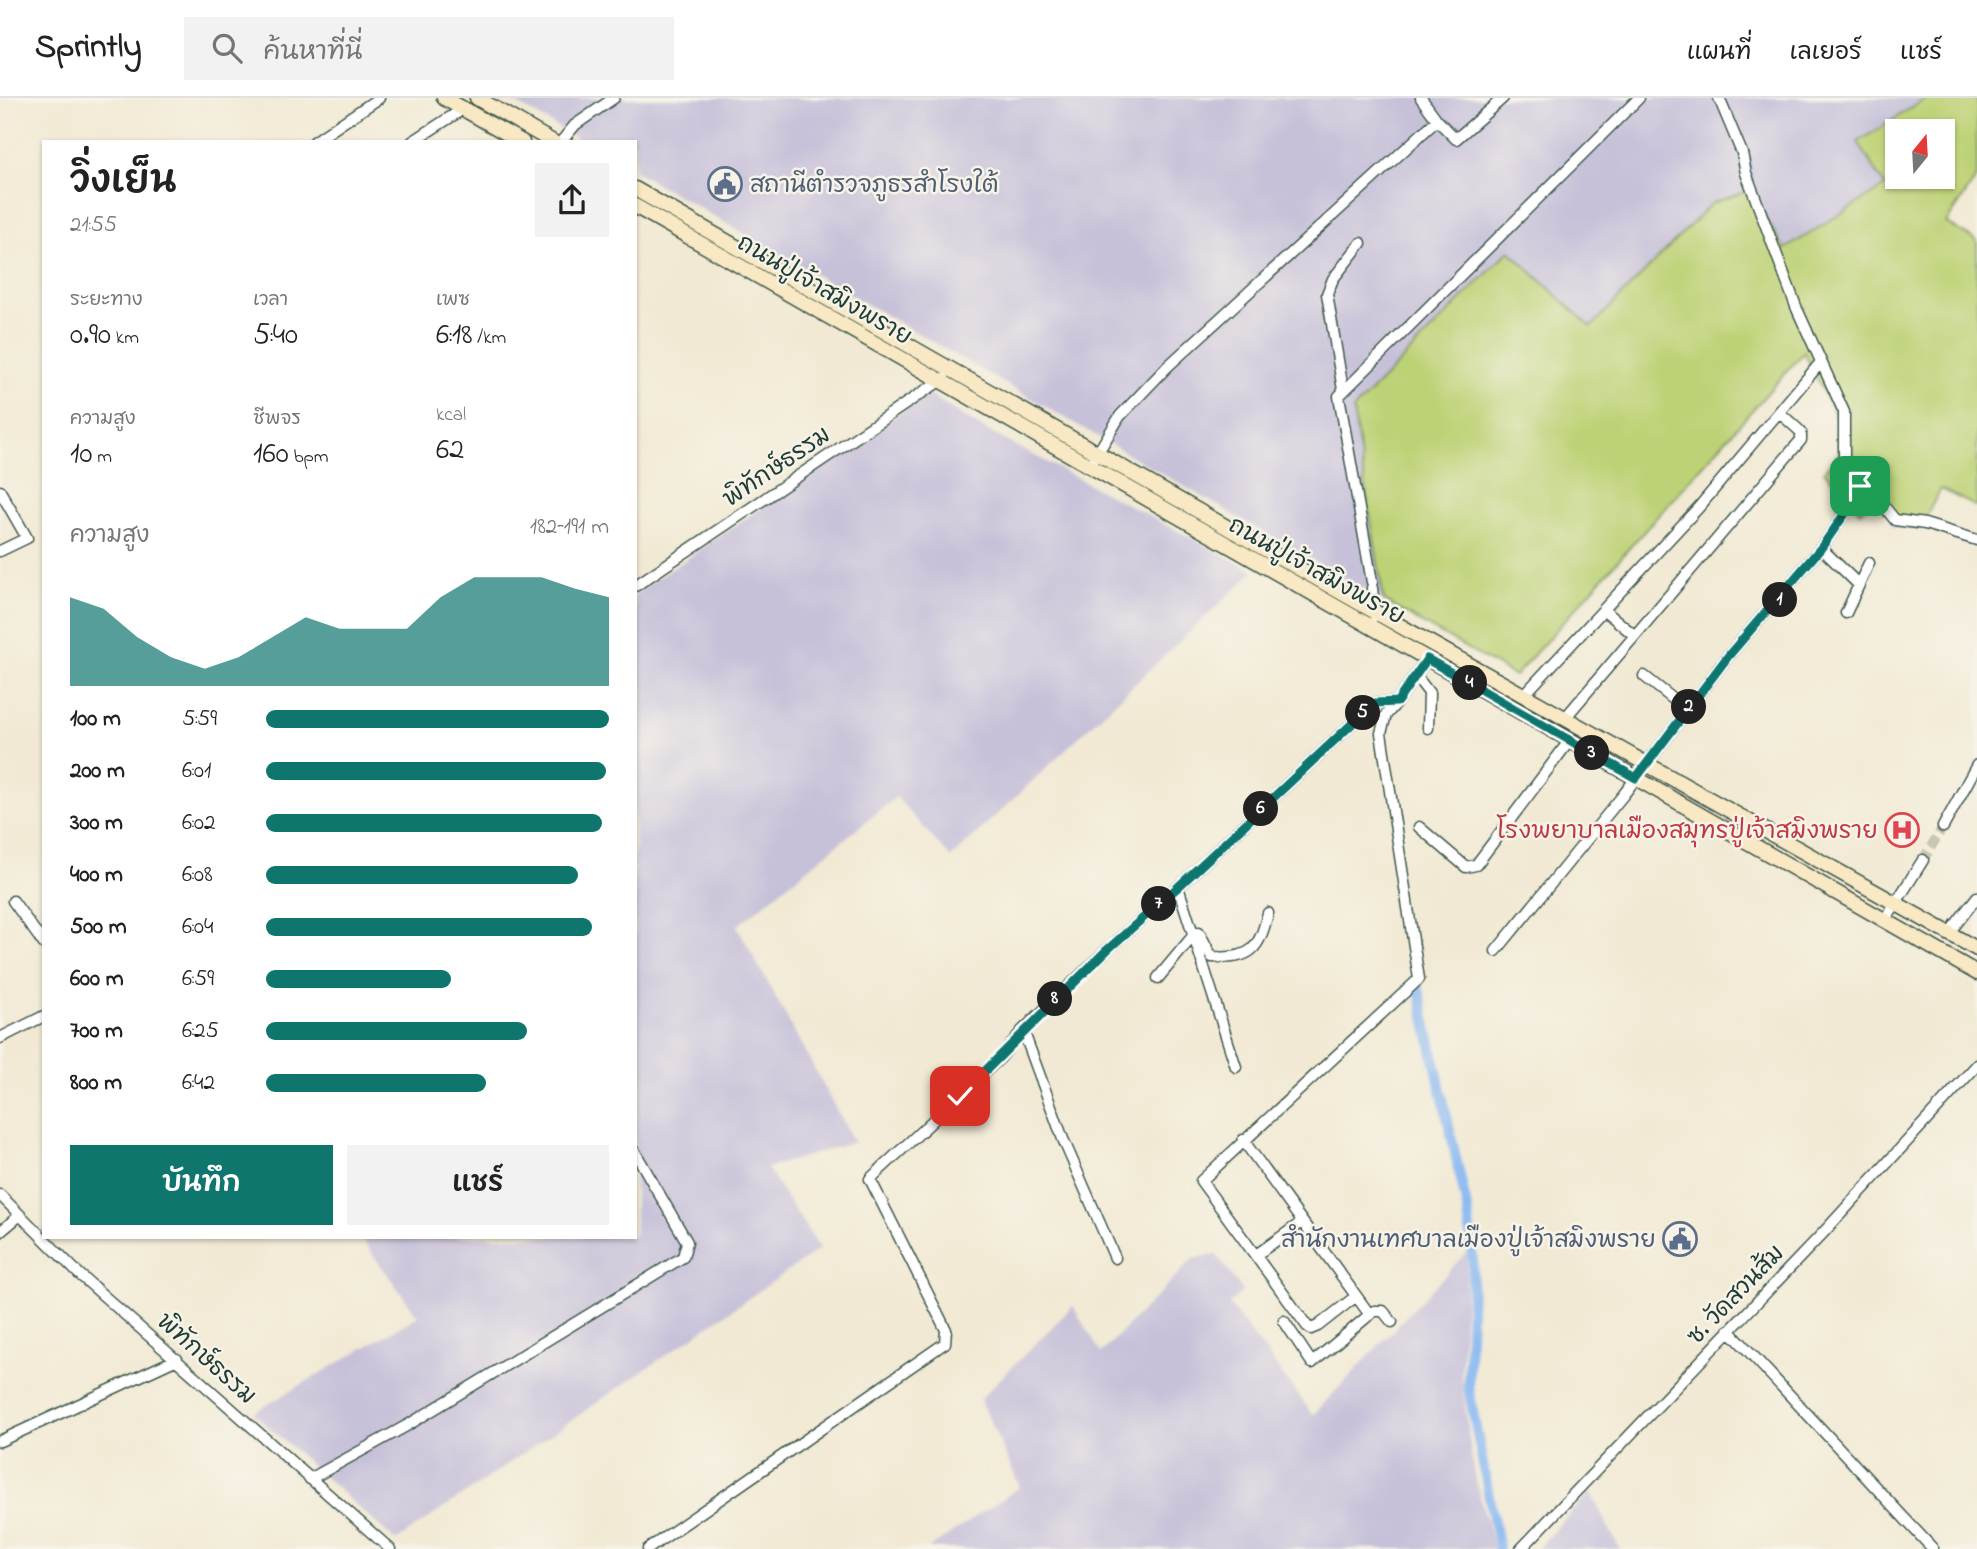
<!DOCTYPE html>
<html lang="th">
<head>
<meta charset="utf-8">
<style>
	body { margin:0; font-family:"Indie Flower","Playpen Sans Thai",sans-serif; background:#f2f2f2; color:#222; height:100vh; display:flex; flex-direction:column; font-size:26px; white-space:nowrap }
	* { box-sizing:border-box; margin:0 }
	p { font-size:23px; color:#767676 }
	.icon { flex:none; width:38px; height:38px; fill:none; stroke:currentColor; stroke-width:2; stroke-linecap:round; stroke-linejoin:round }
	.map { position:relative; flex:1; overflow:hidden }
	.drawer { position:absolute; left:42px; top:42px; width:595px; height:1099px; display:flex; flex-direction:column; background:#fff; border-radius:0px; box-shadow:0 2px 5px #0004 }
	.drawer>* { flex:none }
	.needle { width:46px; rotate:18deg }
	.buttons { position:absolute; left:1885px; top:21px; display:grid; gap:14px }
	.buttons a { display:grid; place-items:center; width:70px; height:70px; border-radius:0px; background:#fff; box-shadow:0 2px 5px #0004; font-size:35px }
	.pin { position:absolute; display:grid; place-items:center; width:60px; height:60px; color:#fff; margin:-30px; border-radius:14px; box-shadow:0 4px 10px #0006 }
	.km { position:absolute; width:35px; height:35px; margin:-18px; border-radius:50%; background:#222; color:#fff; font-size:19px; line-height:35px; text-align:center }
	.round { display:grid; place-items:center; flex:none; width:74px; height:74px; border-radius:0px; background:#f2f2f2 }
	.headline { display:flex; align-items:center; justify-content:space-between; height:119px; padding:0 28px }
	h1 { font-size:38px; font-weight:600; line-height:52px }
	.figures { display:grid; grid-template-columns:repeat(3,1fr); gap:10px; height:119px; padding:7px 28px }
	.figures div { display:grid; align-content:center }
	.figures b { font-size:30px; font-weight:600 }
	.figures small { font-size:19px; font-weight:400 }
	.figures p { font-size:19px }
	.chart { height:196px; padding:14px 28px }
	.chart p { display:flex; justify-content:space-between }
	.chart svg { width:100%; height:126px; margin-top:7px; fill:#0f766e; opacity:.7 }
	.cta { display:flex; gap:14px; margin-top:auto; padding:14px 28px }
	.cta a { flex:1; height:80px; border-radius:0px; background:#0f766e; color:#fff; font-size:28px; font-weight:600; line-height:80px; text-align:center }
	.cta a+a { background:#f2f2f2; color:#222 }
	ul { padding:0 28px; list-style:none; font-size:23px }
	li { display:grid; grid-template-columns:112px 84px 1fr; align-items:center; height:52px }
	li i { height:18px; border-radius:9px; background:#0f766e }
	header { display:flex; align-items:center; gap:42px; box-sizing:border-box; height:98px; padding:0 35px; background:#fff; border-bottom:2px solid #e0e0e0 }
	header strong { font-size:33px }
	nav { display:flex; gap:38px; margin-inline-start:auto; font-size:24px }
	.search { width:490px; height:63px; background:#f2f2f2; display:flex; align-items:center; gap:18px; box-sizing:border-box; padding:0 24px; border-radius:0px; color:#767676; font-size:26px }
	.map>svg:first-child { display:block }
	.industrial { fill:#c6c0d9 }
	.green { fill:#bdd276; stroke:#6e8855; stroke-width:2; fill-rule:evenodd }
	.lines { fill:none; stroke-linecap:round; stroke-linejoin:round }
	.stream { stroke:#86b7f2; stroke-width:2.5 }
	.canal { stroke:#86b7f2; stroke-width:10 }
	.street-tunnel { stroke:#c7c7b3; stroke-width:10; stroke-dasharray:10 5; stroke-linecap:butt }
	.street-casing { stroke:#3e574c; stroke-width:13 }
	.secondary-casing { stroke:#3e574c; stroke-width:17 }
	.street { stroke:#fff; stroke-width:10 }
	.secondary { stroke:#f8e8c3; stroke-width:14 }
	.route-casing { stroke:#fff; stroke-width:14 }
	.route { stroke:#0f766e; stroke-width:9 }
	.labels { text-anchor:middle; stroke-width:5; stroke-linejoin:round; paint-order:stroke }
	.service-label { font-size:24px; fill:#4e5e75; stroke:#f7f3e8; text-anchor:start }
	.street-label { font-size:24px; fill:#1f3d34; stroke:#f7f3e8 }
	.health-label { font-size:24px; fill:#be3a42; stroke:#f7f3e8; text-anchor:end }
</style>
</head>
<body>
<header>
<strong>Sprintly</strong>
<div class="search"><svg class="icon" aria-label="search" viewBox="0 0 24 24"><circle cx="10" cy="10" r="6"/><path d="M15 15l6 6"/></svg>ค้นหาที่นี่</div>
<nav><a>แผนที่</a><a>เลเยอร์</a><a>แชร์</a></nav>
</header>
<div class="map">
<svg width="1977" height="1451" viewBox="0 0 1977 1451">
	<rect width="100%" height="100%" fill="#f7f3e8"/>
	<filter id="ink" filterUnits="userSpaceOnUse"><feTurbulence type="fractalNoise" baseFrequency=".0143" numOctaves="2"/><feDisplacementMap in="SourceGraphic" scale="14" xChannelSelector="R" yChannelSelector="G"/><feConvolveMatrix kernelMatrix="1 2 1 2 8 2 1 2 1" color-interpolation-filters="sRGB"/></filter>
	<filter id="wash" filterUnits="userSpaceOnUse"><feTurbulence type="fractalNoise" baseFrequency=".00686" numOctaves="4" result="noise"/><feDisplacementMap in="SourceGraphic" scale="28" xChannelSelector="R" yChannelSelector="G"/><feGaussianBlur stdDeviation="1.57" result="paint"/><feColorMatrix in="noise" values="0 0 0 0 0 0 0 0 0 0 0 0 0 0 0 0 0 1.4 0 .05"/><feComposite in="paint" operator="in"/></filter>
	<g filter="url(#wash)">
		<rect width="100%" height="100%" fill="#f1e9d3"/>
		<!-- industrial -->
		<path class="industrial" d="M507 0H1927L1858 43 1885 88 1784 151 1749 94 1712 105 1591 229 1509 153 1353 312 1384 503 635 73V44H584Z
			M928 296 980 329 1254 473 951 760 896 699 737 828 854 1044 767 1070 820 1151 396 1443 253 1315 418 1218 360 1139H635V496Z
			M1468 1153 1461 1276 1473 1372 1494 1451H928L1020 1389 980 1301 1073 1208 1101 1255 1193 1161 1216 1156 1243 1193 1229 1206 1313 1317Z
			M1590 1394 1620 1451H1537Z"/>
		<!-- green -->
		<path class="green" d="M1927 0H1977V79L1946 125 1977 143V409L1941 391 1919 430 1897 417 1877 397 1860 414 1824 373 1841 352V329L1804 254 1515 578 1384 503 1353 312 1509 153 1591 229 1712 105 1749 93 1785 151 1885 88 1858 44ZM1897 33H1942V79H1897Z"/>
		<g class="lines">
			<!-- stream -->
			<path class="stream" d="M1748 58 1753 79
				M1891 423 1893 427 1920 431
				M1960 442 1977 448"/>
			<!-- canal -->
			<path class="canal" d="M1417 883 1468 1114 1473 1163 1468 1288 1499 1451"/>
		</g>
	</g>
	<g filter="url(#ink)">
		<g class="lines">
			<!-- street-tunnel -->
			<path class="street-tunnel" d="M1923 762 1943 729"/>
			<!-- street casing -->
			<g class="street-casing">
				<path id="street" d="M1421 0 1437 22 1456 41 1503 0
					M1719 0 1742 55 1746 75 1797 211 1844 314V360L1848 372 1852 380 1874 396 1895 422 1925 426 1977 442
					M314 44 379 0
					M412 44 463 11
					M561 44 575 27 614 0
					M1343 292 1327 196 1333 181 1361 145
					M1094 361 1120 318 1167 269 1437 22
					M0 393 27 440 0 453
					M1821 450 1851 407 1861 386
					M1372 484 1339 298 1639 0
					M635 488 944 280
					M1372 490 1375 518
					M1604 512 1634 537
					M1846 515 1869 465
					M1416 578 1429 595 1428 630
					M1644 578 1687 612
					M1524 597 1699 409 1821 264
					M1565 620 1801 342V334L1779 314
					M1419 729 1466 769 1476 767 1570 642
					M1943 729 1977 667
					M1178 789 1236 969
					M13 803 44 846
					M1885 822 1923 762
					M1199 834 1212 859C1253 862 1259 850 1268 815
					M1949 835 1977 799
					M1496 853 1624 696 1729 557 1821 450 1859 487
					M1158 880 1193 838
					M1023 932 1063 1041 1115 1160
					M0 940 44 918
					M1243 1042 1370 1217
					M0 1097 79 1176 390 1451
					M0 1134 19 1118
					M1256 1157 1302 1124
					M1355 1199 1318 1228 1311 1231 1307 1228 1201 1083 1419 881 1381 635 1386 617 1397 604
					M1284 1223 1312 1265 1374 1213H1383L1392 1224
					M1729 1232 1933 1451
					M0 1343 177 1261
					M310 1381 408 1327 683 1159 687 1144 635 1054
					M648 1451 945 1245 946 1232 870 1081 1000 960 1023 932 1107 852 1178 789 1370 609 1375 605 1397 604 1427 561
					M1521 1451 1824 1134 1977 967"/>
			</g>
			<!-- secondary casing -->
			<g class="secondary-casing">
				<path id="secondary" d="M444 0 522 44
					M477 0 553 44
					M635 91 1377 515 1977 851
					M635 108 1977 875"/>
			</g>
			<!-- street -->
			<use href="#street" class="street"/>
			<!-- secondary -->
			<use href="#secondary" class="secondary"/>
		</g>
	</g>
	<g class="lines" filter="url(#ink)">
		<!-- route casing -->
		<g class="route-casing">
			<path id="route" d="M960 998 1107 852 1178 789 1370 609 1375 605 1397 604 1427 561 1636 680 1729 557 1821 450 1851 407 1860 388"/>
		</g>
		<!-- route -->
		<use href="#route" class="route"/>
	</g>
	<!-- icons -->
	<defs>
		<g id="civic-ring" transform="scale(1.75)"><circle r="9.5" fill="#f7f3e8" stroke="#5c6f8a" stroke-width="1.5"/><path d="M-.6-6.5H3V-4.5H.6V-3L4-1V1h2V6H-6V1h2V-1L-.6-3ZM-1.2 2.5V6h2.4V2.5Z" fill="#5c6f8a"/></g>
		<g id="hospital-ring" transform="scale(1.75)"><circle r="9.5" fill="#f7f3e8" stroke="#e0444e" stroke-width="1.5"/><path d="M-5-5h3v3.5h4V-5h3V5h-3V1.5h-4V5h-3Z" fill="#e0444e"/></g>
	</defs>
	<g fill-rule="evenodd">
		<use href="#civic-ring" x="725" y="86"/>
		<use href="#hospital-ring" x="1902" y="732"/>
		<use href="#civic-ring" x="1680" y="1141"/>
	</g>
	<g class="labels">
		<!-- service labels -->
		<g class="service-label">
			<text x="750" y="94">สถานีตำรวจภูธรสำโรงใต้</text>
			<text x="1656" y="1149" text-anchor="end">สำนักงานเทศบาลเมืองปู่เจ้าสมิงพราย</text>
		</g>
		<!-- street labels -->
		<g class="street-label">
			<text transform="translate(825 191) rotate(30)" y="8">ถนนปู่เจ้าสมิงพราย</text>
			<text transform="translate(776 368) rotate(-34)" y="8">พิทักษ์ธรรม</text>
			<text transform="translate(1317 472) rotate(29)" y="8">ถนนปู่เจ้าสมิงพราย</text>
			<text transform="translate(1735 1196) rotate(-46)" y="8">ซ. วัดสวนส้ม</text>
			<text transform="translate(207 1260) rotate(42)" y="8">พิทักษ์ธรรม</text>
		</g>
		<!-- health labels -->
		<g class="health-label">
			<text x="1878" y="740">โรงพยาบาลเมืองสมุทรปู่เจ้าสมิงพราย</text>
		</g>
	</g>
</svg>
<div class="buttons">
<a><svg class="needle" viewBox="-14 -14 28 28"><path d="M0-13l5 13h-10z" fill="#e53935"/><path d="M0 13l5-13h-10z" fill="#767676"/></svg></a>
</div>
<div class="pin" style="left:1860px;top:388px;background:#1e9e55"><svg class="icon" aria-label="arrive" viewBox="0 0 24 24"><path d="M6 21V4h12l-3 4 3 4H6"/></svg></div>
<div class="pin" style="left:960px;top:998px;background:#d93025"><svg class="icon" aria-label="check" viewBox="0 0 24 24"><path d="M5 12l5 5 9-10"/></svg></div>
<b class="km" style="left:1780px;top:502px">1</b>
<b class="km" style="left:1689px;top:609px">2</b>
<b class="km" style="left:1592px;top:655px">3</b>
<b class="km" style="left:1470px;top:585px">4</b>
<b class="km" style="left:1363px;top:615px">5</b>
<b class="km" style="left:1261px;top:711px">6</b>
<b class="km" style="left:1159px;top:806px">7</b>
<b class="km" style="left:1055px;top:901px">8</b>
<section class="drawer">
<div class="headline"><div><h1>วิ่งเย็น</h1><p>21:55</p></div><a class="round"><svg class="icon" aria-label="share" viewBox="0 0 24 24"><path d="M12 15V3M7 8l5-5 5 5M5 13v7h14v-7"/></svg></a></div>
<div class="figures">
<div><p>ระยะทาง</p><b>0.90<small> km</small></b></div>
<div><p>เวลา</p><b>5:40</b></div>
<div><p>เพซ</p><b>6:18<small> /km</small></b></div>
</div>
<div class="figures">
<div><p>ความสูง</p><b>10<small> m</small></b></div>
<div><p>ชีพจร</p><b>160<small> bpm</small></b></div>
<div><p>kcal</p><b>62</b></div>
</div>
<div class="chart"><p><span>ความสูง</span>182–191 m</p>
<svg viewBox="0 0 160 44" preserveAspectRatio="none"><path d="M0 44V13L10 17L20 27L30 34L40 38L50 34L60 27L70 20L80 24L90 24L100 24L110 13L120 6L130 6L140 6L150 10L160 13V44z"/></svg>
</div>
<ul>
<li><b>100 m</b>5:59<i style="width:100%"></i></li>
<li><b>200 m</b>6:01<i style="width:99%"></i></li>
<li><b>300 m</b>6:02<i style="width:98%"></i></li>
<li><b>400 m</b>6:08<i style="width:91%"></i></li>
<li><b>500 m</b>6:04<i style="width:95%"></i></li>
<li><b>600 m</b>6:59<i style="width:54%"></i></li>
<li><b>700 m</b>6:25<i style="width:76%"></i></li>
<li><b>800 m</b>6:42<i style="width:64%"></i></li>
</ul>
<div class="cta"><a>บันทึก</a><a>แชร์</a></div>
</section>
</div>
</body>
</html>
